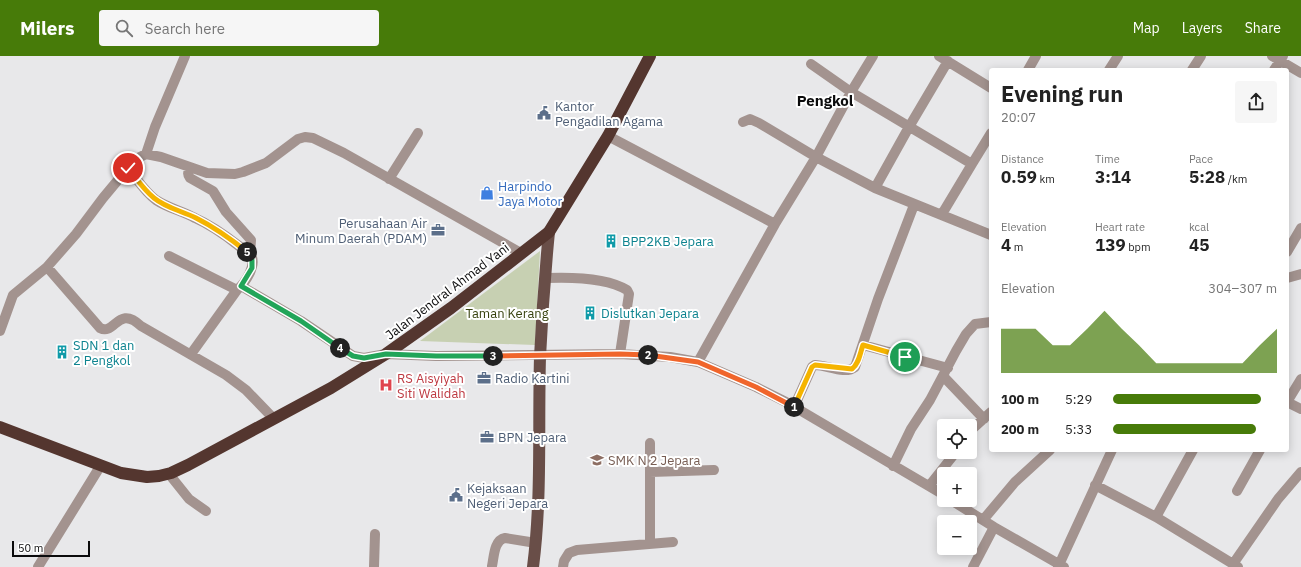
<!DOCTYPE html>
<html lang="en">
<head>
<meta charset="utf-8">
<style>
	body { margin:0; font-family:"IBM Plex Sans",sans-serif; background:#f6f6f6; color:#222; height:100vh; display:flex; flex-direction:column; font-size:15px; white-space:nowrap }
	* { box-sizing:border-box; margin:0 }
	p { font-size:13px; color:#767676 }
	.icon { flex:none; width:22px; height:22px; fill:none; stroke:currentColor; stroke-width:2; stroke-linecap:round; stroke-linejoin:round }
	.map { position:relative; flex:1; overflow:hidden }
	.side { position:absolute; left:989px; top:12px; width:300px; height:384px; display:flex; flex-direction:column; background:#fff; border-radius:4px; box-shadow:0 2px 10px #0003 }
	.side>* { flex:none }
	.controls { position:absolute; left:937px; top:363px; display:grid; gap:8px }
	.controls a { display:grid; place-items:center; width:40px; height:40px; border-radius:4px; background:#fff; box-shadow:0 2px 10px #0003; font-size:20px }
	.scale { position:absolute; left:12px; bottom:10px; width:78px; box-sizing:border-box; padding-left:4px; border:2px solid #0b0b0c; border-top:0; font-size:11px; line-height:14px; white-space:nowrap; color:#0b0b0c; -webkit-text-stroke:3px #fff; paint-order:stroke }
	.pin { position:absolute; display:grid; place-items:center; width:34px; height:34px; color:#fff; margin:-17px; border:2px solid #fff; border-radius:50%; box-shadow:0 1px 4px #0007 }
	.km { position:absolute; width:20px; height:20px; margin:-10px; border-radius:50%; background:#222; color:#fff; font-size:11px; line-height:20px; text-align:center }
	.round { display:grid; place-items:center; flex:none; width:42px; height:42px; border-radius:4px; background:#f6f6f6 }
	.overview { display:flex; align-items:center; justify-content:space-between; height:68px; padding:0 12px }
	h1 { font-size:22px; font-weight:800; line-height:30px }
	.figures { display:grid; grid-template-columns:repeat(3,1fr); gap:6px; height:68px; padding:4px 12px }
	.figures div { display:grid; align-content:center }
	.figures b { font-size:17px; font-weight:800 }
	.figures small { font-size:11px; font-weight:400 }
	.figures p { font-size:11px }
	.chart { height:112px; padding:8px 12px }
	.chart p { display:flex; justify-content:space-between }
	.chart svg { width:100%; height:72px; margin-top:4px; fill:#477b09; opacity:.7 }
	ul { padding:0 12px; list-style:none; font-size:13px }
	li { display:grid; grid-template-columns:64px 48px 1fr; align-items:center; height:30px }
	li i { height:10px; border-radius:5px; background:#477b09 }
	header { display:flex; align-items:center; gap:24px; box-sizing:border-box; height:56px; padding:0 20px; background:#477b09; color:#fff }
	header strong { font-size:19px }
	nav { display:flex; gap:22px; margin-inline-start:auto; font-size:14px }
	.search { width:280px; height:36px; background:#f6f6f6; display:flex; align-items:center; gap:10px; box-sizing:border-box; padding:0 14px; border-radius:4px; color:#767676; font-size:15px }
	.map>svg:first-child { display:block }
	.green { fill:#c7d0b2 }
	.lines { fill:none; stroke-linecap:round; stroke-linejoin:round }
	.minor { stroke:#a3938f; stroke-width:10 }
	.major { stroke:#694e48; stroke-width:12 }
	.highway { stroke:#54362f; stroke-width:12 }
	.split-1-casing { stroke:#fff; stroke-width:8 }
	.split-2-casing { stroke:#fff; stroke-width:8 }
	.split-3-casing { stroke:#fff; stroke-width:8 }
	.split-4-casing { stroke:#fff; stroke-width:8 }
	.split-5-casing { stroke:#fff; stroke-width:8 }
	.split-6-casing { stroke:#fff; stroke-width:8 }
	.split-1 { stroke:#f5b400; stroke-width:5 }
	.split-2 { stroke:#f0652b; stroke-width:5 }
	.split-3 { stroke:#f0652b; stroke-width:5 }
	.split-4 { stroke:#22a559; stroke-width:5 }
	.split-5 { stroke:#22a559; stroke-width:5 }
	.split-6 { stroke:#f5b400; stroke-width:5 }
	.labels { text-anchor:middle; stroke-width:4; stroke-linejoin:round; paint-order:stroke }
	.service-label { font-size:13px; fill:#4e5e75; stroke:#fff; text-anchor:start }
	.shop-label { font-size:13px; fill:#366cbe; stroke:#fff; text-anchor:start }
	.culture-label { font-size:13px; fill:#0d838f; stroke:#fff; text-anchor:start }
	.street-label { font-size:13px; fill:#0b0b0c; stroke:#fff }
	.park-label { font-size:13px; fill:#37420e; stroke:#fff }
	.health-label { font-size:13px; fill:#be3a42; stroke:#fff; text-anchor:start }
	.education-label { font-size:13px; fill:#785e54; stroke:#fff; text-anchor:start }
	.quarter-label { font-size:15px; font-weight:bold; fill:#0b0b0c; stroke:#fff }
</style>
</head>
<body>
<header>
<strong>Milers</strong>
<div class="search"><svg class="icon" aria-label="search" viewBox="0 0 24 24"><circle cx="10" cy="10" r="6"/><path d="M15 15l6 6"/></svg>Search here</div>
<nav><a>Map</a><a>Layers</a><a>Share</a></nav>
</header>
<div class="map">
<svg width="1301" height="511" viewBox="0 0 1301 511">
	<rect width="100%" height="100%" fill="#e8e8ea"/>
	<!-- green -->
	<path class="green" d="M540 195 535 289 420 285Z"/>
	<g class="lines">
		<!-- minor -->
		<path class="minor" d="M939 0 991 32
			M1272 0 1301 17
			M811 8 851 36 972 108 991 77
			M1028 14 1036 0
			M1109 14 1118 0
			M1192 14 1201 0
			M1274 14 1283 0
			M743 66 750 63 759 67 816 101 875 132 991 179
			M608 80 775 168
			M146 98 155 71 185 0
			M128 112C137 123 145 136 156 144 168 152 182 155 195 162 211 169 225 179 239 190 242 192 248 196 251 199 257 210 245 227 237 234L191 298
			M191 112C188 115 187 118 190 122L213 135 226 156 251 184 250 199
			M389 123 418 77
			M875 132 909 71 948 5
			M942 158 972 108
			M1287 196 1301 172
			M169 200 237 234
			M47 211 100 272C115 280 118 248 141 270L226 319 246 334 274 363
			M545 222C569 221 606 221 627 234L629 238 620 298
			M1287 222 1301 218
			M241 230 301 265 353 300 364 302 386 298 436 300 620 298 670 301 698 306 756 331 786 346 944 439
			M0 275 13 239 47 211 76 178 103 142 128 112 140 101 146 98 161 101 207 117 235 118 243 116 266 107 298 83 305 81 313 82 344 97 521 197
			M863 289 948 312
			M698 306 775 168 816 101 851 36 873 0
			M943 320 984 363
			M1287 346 1301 323
			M1287 346 1301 353
			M794 351 812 311 815 309C827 309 845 319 855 311L878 243 914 149
			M970 375 991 356
			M650 387V487
			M893 410 911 373 930 344 956 295 966 278 975 268 991 266
			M650 416 714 414
			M169 418 189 443 206 455
			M1095 429 1156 461 1193 394
			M929 430 956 396
			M1237 435 1260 394
			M951 444 994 471 1064 511
			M1156 461 1238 511
			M983 464 1015 426 1050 394
			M1233 508 1278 443 1301 416
			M492 510C494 501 494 484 505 482L536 487
			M38 511 101 409
			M374 511 375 478
			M563 511 564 505 569 497 577 494 673 486
			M973 511 994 471
			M1058 511 1112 394"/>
		<!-- major -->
		<path class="major" d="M533 511C542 441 538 371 540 301 542 259 545 217 549 176"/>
		<!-- highway -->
		<path class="highway" d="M0 371 121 417 147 421 159 420 171 417 188 409 331 332 386 298 451 252 549 176 608 80 650 0"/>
	</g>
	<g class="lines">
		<!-- split-1 casing -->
		<g class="split-1-casing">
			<path id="split-1" d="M794 351 812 311 815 309 852 313C859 308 860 297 863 289L905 301"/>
		</g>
		<!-- split-2 casing -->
		<g class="split-2-casing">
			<path id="split-2" d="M648 299 698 306 756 331 794 351"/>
		</g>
		<!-- split-3 casing -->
		<g class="split-3-casing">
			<path id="split-3" d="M493 300 620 298 648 299"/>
		</g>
		<!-- split-4 casing -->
		<g class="split-4-casing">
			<path id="split-4" d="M340 292 353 300 364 302 386 298 436 300H493"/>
		</g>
		<!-- split-5 casing -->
		<g class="split-5-casing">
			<path id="split-5" d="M247 196 250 199 252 204V212L241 230 301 265 340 292"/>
		</g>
		<!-- split-6 casing -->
		<g class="split-6-casing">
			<path id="split-6" d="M128 112C136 122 144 134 154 142 166 152 182 155 196 162 214 171 231 183 247 196"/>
		</g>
		<!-- split-1 -->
		<use href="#split-1" class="split-1"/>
		<!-- split-2 -->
		<use href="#split-2" class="split-2"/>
		<!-- split-3 -->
		<use href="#split-3" class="split-3"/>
		<!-- split-4 -->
		<use href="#split-4" class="split-4"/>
		<!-- split-5 -->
		<use href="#split-5" class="split-5"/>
		<!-- split-6 -->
		<use href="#split-6" class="split-6"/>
	</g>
	<!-- icons -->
	<defs>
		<g id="civic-bare" transform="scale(1.08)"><path d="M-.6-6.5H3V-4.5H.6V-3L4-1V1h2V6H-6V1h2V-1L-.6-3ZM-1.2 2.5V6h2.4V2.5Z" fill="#5c6f8a" stroke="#fff" stroke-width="2.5" paint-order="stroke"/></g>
		<g id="shop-bare" transform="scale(1.08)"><path d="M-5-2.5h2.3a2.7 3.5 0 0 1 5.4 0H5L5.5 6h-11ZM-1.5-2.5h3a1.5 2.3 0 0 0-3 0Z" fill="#3f7fe0" stroke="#fff" stroke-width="2.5" paint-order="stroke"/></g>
		<g id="office-bare" transform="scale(1.08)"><path d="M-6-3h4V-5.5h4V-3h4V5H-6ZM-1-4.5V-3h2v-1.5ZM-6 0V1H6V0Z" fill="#5c6f8a" stroke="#fff" stroke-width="2.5" paint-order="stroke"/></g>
		<g id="building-bare" transform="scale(1.08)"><path d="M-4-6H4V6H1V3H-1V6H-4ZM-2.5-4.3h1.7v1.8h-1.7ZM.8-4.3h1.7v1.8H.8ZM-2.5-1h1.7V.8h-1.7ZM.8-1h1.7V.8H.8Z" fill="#0f9aa8" stroke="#fff" stroke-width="2.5" paint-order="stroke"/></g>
		<g id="hospital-bare" transform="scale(1.08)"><path d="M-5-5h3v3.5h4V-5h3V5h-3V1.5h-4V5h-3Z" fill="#e0444e" stroke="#fff" stroke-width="2.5" paint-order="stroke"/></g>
		<g id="school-bare" transform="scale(1.08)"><path d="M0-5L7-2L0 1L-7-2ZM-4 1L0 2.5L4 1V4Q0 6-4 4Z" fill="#8d6e63" stroke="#fff" stroke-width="2.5" paint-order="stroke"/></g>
	</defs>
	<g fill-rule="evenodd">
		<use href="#civic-bare" x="544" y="57"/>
		<use href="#shop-bare" x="487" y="137"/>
		<use href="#office-bare" x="438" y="174"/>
		<use href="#building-bare" x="611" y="185"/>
		<use href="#building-bare" x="590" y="257"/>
		<use href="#building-bare" x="62" y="296"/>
		<use href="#office-bare" x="484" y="322"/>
		<use href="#hospital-bare" x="386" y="329"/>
		<use href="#office-bare" x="487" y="381"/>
		<use href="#school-bare" x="597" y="404"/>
		<use href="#civic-bare" x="456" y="439"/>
	</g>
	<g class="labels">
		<!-- service labels -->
		<g class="service-label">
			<text x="555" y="55">Kantor<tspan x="555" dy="15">Pengadilan Agama</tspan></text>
			<text x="427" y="172" text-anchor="end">Perusahaan Air<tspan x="427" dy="15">Minum Daerah (PDAM)</tspan></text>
			<text x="495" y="327">Radio Kartini</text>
			<text x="498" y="386">BPN Jepara</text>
			<text x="467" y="437">Kejaksaan<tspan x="467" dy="15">Negeri Jepara</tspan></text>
		</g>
		<!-- shop labels -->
		<g class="shop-label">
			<text x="498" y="135">Harpindo<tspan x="498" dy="15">Jaya Motor</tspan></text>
		</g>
		<!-- culture labels -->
		<g class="culture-label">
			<text x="622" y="190">BPP2KB Jepara</text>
			<text x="601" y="262">Dislutkan Jepara</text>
			<text x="73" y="294">SDN 1 dan<tspan x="73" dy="15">2 Pengkol</tspan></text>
		</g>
		<!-- street labels -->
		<g class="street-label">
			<text transform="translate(447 235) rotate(-37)" y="5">Jalan Jendral Ahmad Yani</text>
		</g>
		<!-- park labels -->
		<g class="park-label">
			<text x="507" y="262">Taman Kerang</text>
		</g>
		<!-- health labels -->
		<g class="health-label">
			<text x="397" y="327">RS Aisyiyah<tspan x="397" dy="15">Siti Walidah</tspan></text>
		</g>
		<!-- education labels -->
		<g class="education-label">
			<text x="608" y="409">SMK N 2 Jepara</text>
		</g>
		<!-- quarter labels -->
		<g class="quarter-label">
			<text x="825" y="50">Pengkol</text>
		</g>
	</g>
</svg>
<div class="controls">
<a><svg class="icon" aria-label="locate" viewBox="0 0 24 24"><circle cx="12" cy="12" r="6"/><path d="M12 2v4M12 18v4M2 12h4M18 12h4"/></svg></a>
<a>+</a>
<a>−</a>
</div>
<div class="scale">50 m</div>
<div class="pin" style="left:905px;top:301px;background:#1e9e55"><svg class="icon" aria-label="arrive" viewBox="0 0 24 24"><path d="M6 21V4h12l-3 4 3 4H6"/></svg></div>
<div class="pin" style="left:128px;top:112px;background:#d93025"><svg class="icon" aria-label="check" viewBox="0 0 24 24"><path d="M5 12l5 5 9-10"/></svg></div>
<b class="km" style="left:794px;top:351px">1</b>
<b class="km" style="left:648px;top:299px">2</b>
<b class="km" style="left:493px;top:300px">3</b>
<b class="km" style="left:340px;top:292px">4</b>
<b class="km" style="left:247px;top:196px">5</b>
<section class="side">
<div class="overview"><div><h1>Evening run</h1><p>20:07</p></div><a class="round"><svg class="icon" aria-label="share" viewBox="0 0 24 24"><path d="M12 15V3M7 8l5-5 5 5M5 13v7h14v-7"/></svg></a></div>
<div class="figures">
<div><p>Distance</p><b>0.59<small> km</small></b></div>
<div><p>Time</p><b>3:14</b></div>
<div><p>Pace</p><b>5:28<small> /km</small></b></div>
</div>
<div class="figures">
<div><p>Elevation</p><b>4<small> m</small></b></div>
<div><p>Heart rate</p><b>139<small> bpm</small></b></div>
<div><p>kcal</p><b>45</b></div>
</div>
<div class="chart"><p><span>Elevation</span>304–307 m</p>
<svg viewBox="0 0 160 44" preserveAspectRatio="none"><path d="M0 44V17L10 17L20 17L30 27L40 27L50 17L60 6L70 17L80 27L90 38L100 38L110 38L120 38L130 38L140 38L150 27L160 17V44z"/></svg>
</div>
<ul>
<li><b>100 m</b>5:29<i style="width:90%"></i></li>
<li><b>200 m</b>5:33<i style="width:87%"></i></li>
</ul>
</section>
</div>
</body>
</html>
